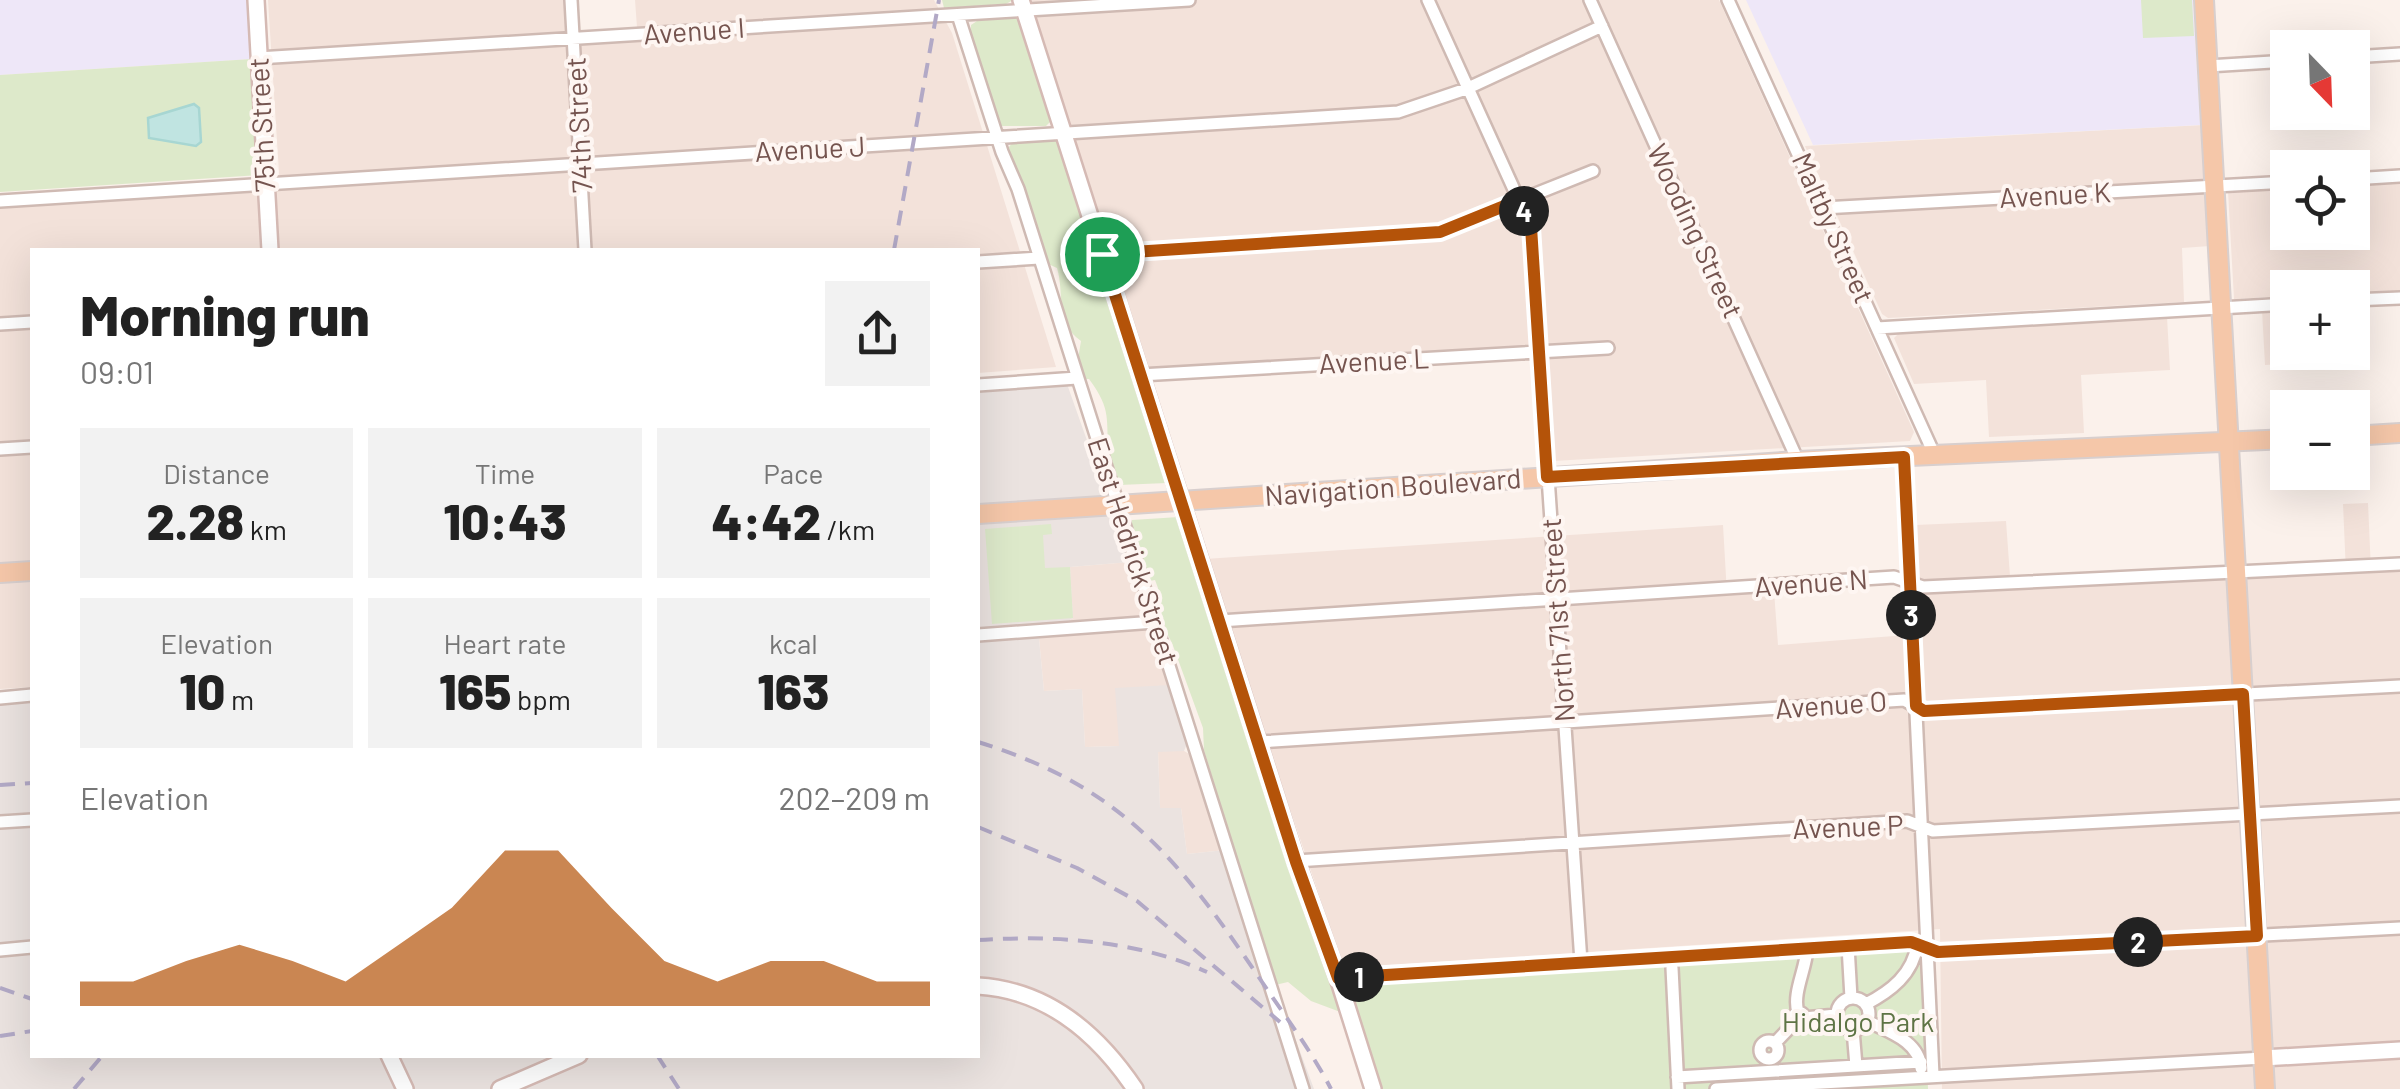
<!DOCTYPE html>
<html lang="en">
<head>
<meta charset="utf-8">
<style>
	body { margin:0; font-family:Barlow,sans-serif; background:#f2f2f2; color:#222; height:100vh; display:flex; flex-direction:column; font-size:38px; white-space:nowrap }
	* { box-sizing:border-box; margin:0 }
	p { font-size:32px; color:#767676 }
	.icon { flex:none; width:55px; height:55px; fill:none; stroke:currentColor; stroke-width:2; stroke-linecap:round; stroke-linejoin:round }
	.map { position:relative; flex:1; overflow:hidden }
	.sheet { position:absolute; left:30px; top:248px; width:950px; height:810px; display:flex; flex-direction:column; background:#fff; border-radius:0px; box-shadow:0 10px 40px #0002 }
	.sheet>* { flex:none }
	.needle { width:65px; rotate:157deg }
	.buttons { position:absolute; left:2270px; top:30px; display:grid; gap:20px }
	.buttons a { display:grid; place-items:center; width:100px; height:100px; border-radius:0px; background:#fff; box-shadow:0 10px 40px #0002; font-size:50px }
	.pin { position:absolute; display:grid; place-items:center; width:85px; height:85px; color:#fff; margin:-42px; border:5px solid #fff; border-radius:50%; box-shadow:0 2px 10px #0007 }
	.km { position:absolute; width:50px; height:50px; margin:-25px; border-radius:50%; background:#222; color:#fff; font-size:28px; line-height:50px; text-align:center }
	.round { display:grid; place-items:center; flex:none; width:105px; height:105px; border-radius:0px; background:#f2f2f2 }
	.head { display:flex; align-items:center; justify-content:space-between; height:170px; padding:0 50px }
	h1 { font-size:55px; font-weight:800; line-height:75px }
	.figures { display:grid; grid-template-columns:repeat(3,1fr); gap:15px; height:170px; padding:10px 50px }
	.figures div { display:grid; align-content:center; border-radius:0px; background:#f2f2f2; text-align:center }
	.figures b { font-size:50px; font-weight:800 }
	.figures small { font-size:28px; font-weight:400 }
	.figures p { font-size:28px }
	.chart { height:280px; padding:20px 50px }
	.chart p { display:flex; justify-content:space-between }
	.chart svg { width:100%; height:180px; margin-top:10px; fill:#b45309; opacity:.7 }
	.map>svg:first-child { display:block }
	.residential { fill:#f3e2da }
	.industrial { fill:#ebe3e0 }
	.education { fill:#eee7f8 }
	.green { fill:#dde9ca }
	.water { fill:#c0e4e1; stroke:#a7d6d2; stroke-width:2.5 }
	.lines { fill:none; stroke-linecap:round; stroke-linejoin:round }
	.street-casing { stroke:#cfbab3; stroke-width:16 }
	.secondary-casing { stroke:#d5bab4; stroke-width:20 }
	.primary-casing { stroke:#d8cfce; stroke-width:22 }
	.street { stroke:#fff; stroke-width:11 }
	.secondary { stroke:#fff; stroke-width:15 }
	.primary { stroke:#f5c7a9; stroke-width:18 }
	.rail { stroke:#b2a9c6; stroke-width:4; stroke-dasharray:15 10; stroke-linecap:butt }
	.route-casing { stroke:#fff; stroke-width:20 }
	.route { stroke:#b45309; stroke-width:12 }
	.labels { text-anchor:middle; stroke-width:8; stroke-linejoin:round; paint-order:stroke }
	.street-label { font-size:28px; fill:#75544f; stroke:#fef6f2 }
	.park-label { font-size:28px; fill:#5e7445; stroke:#fef6f2 }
</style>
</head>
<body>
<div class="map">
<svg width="2400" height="1089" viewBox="0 0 2400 1089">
	<rect width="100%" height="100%" fill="#fbf1eb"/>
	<!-- residential -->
	<path class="residential" d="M268 0H565L568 46 638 41 635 0H934L952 33 1056 367 978 373V250H32V687L0 689V207L280 188Z
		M1025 0H1719L1914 432 1910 441 1553 461 1544 345 1144 369Z
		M2204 125 2210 246 2182 248 2184 302 1888 318 1882 314 1805 146Z
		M2400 182V291L2353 293 2352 288H2288L2287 296 2234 299 2228 191 2287 188 2288 232H2352L2353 184Z
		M2287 310 2288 352 2335 353 2336 361 2265 365 2262 311Z
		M2167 317 2170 370 2081 375 2084 433 1989 437 1986 380 1914 384 1894 338 1901 331Z
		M2368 503 2371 571 2400 570V1089H1942L1940 929 1344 968 1205 559 1723 525 1727 594 1774 591 1778 645 1920 634 1916 525 2006 521 2011 590 2346 573 2343 504Z
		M1130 562 1170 685 1120 746 1085 747 1082 689 1044 691 1039 638 1073 618 1070 567Z
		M1158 751H1184L1193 756 1225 850 1187 854 1181 808 1160 809Z"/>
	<!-- industrial -->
	<path class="industrial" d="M1067 384 1130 562 1070 567 1073 618 1039 639 1044 691 1082 689 1085 747 1119 746 1115 688 1170 685 1189 739 1184 751 1158 752 1160 808H1181L1187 854 1225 850 1314 1089H0V704L32 702V1055H978V392Z"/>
	<!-- education -->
	<path class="education" d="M0 0H248L252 59 0 75Z
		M1746 0H2193L2200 125 1813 145Z"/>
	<!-- green -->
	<path class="green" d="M942 0H1013L1006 4 944 8Z
		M2141 0H2192L2194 36 2143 38Z
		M1014 17 1020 19 1054 118 1046 126H1000L971 33V25L980 19Z
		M252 59 259 175 0 192V75Z
		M1058 140 1169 478 1167 483 1119 485C1116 475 1110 464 1109 454 1105 420 1113 411 1089 379H1084L1078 359 1081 341C1054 322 1065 294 1057 268L1046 263 1010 156 1009 147 1013 142Z
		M1179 517 1343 1013 1311 1001 1288 982 1275 985 1204 750 1203 728 1172 643 1158 616 1155 594 1158 588 1155 580 1150 581 1130 527 1132 520Z
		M1051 524 1052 534 1043 535 1045 568 1070 567 1073 618 992 624 985 529Z
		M1923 950 1928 1089H1378L1347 995 1353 986Z"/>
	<!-- water -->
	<path class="water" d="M194 104 199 108 201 142 196 146 149 138 148 118Z"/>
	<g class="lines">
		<!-- street casing -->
		<g class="street-casing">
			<path id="street" d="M571 0 585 250
				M1428 0 1531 227 1581 962
				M1590 0 1798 461
				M1728 0 1935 456
				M958 15 1002 152 1018 189 1303 1089
				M2352 57 2400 54
				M258 58 1189 0
				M2208 66 2288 61
				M2352 179 2400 176
				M0 201 1398 112 1466 89 1602 26
				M1823 208 2288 182
				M1102 254 1440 232 1593 171
				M978 262 1039 258
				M2352 300 2400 298
				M0 324 32 322
				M1877 328 2288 304
				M1140 375 1608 348
				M978 385 1077 378
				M0 449 32 447
				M1904 457 1933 1075
				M1220 621 1894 577 1923 587 2400 564
				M978 635 1155 622
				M0 698 32 695
				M1259 742 1904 700 1924 711 2400 686
				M0 822 32 820
				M1296 861 1907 821 1933 831 2400 806
				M1848 946 1851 998
				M0 950 32 947
				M1672 968 1678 1089
				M1338 978 1911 943 1938 952 2400 928
				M1837 1014a16 16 0 1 1 32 0a16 16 0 1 1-32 0Z
				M1866 1004C1891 991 1913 974 1917 945
				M1798 1012C1792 994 1806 969 1807 949
				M1793.5 1018a5.5 5.5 0 1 1 11 0a5.5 5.5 0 1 1-11 0Z
				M1804 1018 1836 1015
				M1867 1021C1889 1032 1919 1041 1921 1068
				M1853 1030 1856 1066
				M1760 1050a9 9 0 1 1 18 0a9 9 0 1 1-18 0Z
				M1775 1043 1795 1022
				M1677 1077 1921 1062
				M1716 1089 2263 1058"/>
		</g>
		<!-- secondary casing -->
		<g class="secondary-casing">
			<path id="secondary" d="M256 0 270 250
				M1021 0 1296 861 1338 978 1373 1089
				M978 986C1047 990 1098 1034 1135 1089
				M389 1055 405 1089
				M2263 1058 2400 1050
				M500 1089 579 1055"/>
		</g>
		<!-- primary casing -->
		<g class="primary-casing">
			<path id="primary" d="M2204 0 2265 1089
				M2352 436 2400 433
				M978 514 1798 461 2288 439
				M0 573 32 571"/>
		</g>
		<!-- street -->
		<use href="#street" class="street"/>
		<!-- secondary -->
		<use href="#secondary" class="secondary"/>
		<!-- primary -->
		<use href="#primary" class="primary"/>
		<!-- rail -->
		<path class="rail" d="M894 250 939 0
			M978 742C1121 786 1179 859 1260 979 1284 1015 1311 1050 1331 1089
			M0 785 32 783
			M978 827 1077 868 1137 901 1280 1022
			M978 940C1052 935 1138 940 1207 972
			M0 988 32 999
			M0 1036 32 1031
			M657 1055 679 1089
			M74 1089 103 1055"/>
	</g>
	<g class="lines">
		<!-- route casing -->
		<g class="route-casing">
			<path id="route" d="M1519 200 1531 227 1547 477 1904 457 1916 706 1924 711 2243 694 2257 936 1938 952 1911 942 1338 978 1296 862 1102 254 1440 232Z"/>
		</g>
		<!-- route -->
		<use href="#route" class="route"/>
	</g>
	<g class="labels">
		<!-- street labels -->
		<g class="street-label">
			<text transform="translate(694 31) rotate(-4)" y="10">Avenue I</text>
			<text transform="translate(262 125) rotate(-93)" y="10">75th Street</text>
			<text transform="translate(579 125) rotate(-93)" y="10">74th Street</text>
			<text transform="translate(810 149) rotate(-3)" y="10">Avenue J</text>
			<text transform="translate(2055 195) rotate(-3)" y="10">Avenue K</text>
			<text transform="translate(1833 228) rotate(66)" y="10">Maltby Street</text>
			<text transform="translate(1695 231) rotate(65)" y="10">Wooding Street</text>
			<text transform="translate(1374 361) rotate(-3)" y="10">Avenue L</text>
			<text transform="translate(1393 487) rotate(-4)" y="10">Navigation Boulevard</text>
			<text transform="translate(1133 551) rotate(72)" y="10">East Hedrick Street</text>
			<text transform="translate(1811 583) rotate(-4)" y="10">Avenue N</text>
			<text transform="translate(1558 620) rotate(-94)" y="10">North 71st Street</text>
			<text transform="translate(1831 705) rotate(-4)" y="10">Avenue O</text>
			<text transform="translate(1848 827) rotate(-2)" y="10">Avenue P</text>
		</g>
		<!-- park labels -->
		<g class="park-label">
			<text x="1858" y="1032">Hidalgo Park</text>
		</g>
	</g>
</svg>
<div class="buttons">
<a><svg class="needle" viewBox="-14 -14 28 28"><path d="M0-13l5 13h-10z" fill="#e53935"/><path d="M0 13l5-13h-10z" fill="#767676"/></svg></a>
<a><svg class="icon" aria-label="locate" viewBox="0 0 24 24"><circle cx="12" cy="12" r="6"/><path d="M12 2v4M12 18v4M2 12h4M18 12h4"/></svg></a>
<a>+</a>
<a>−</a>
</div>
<div class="pin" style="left:1102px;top:254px;background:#1e9e55"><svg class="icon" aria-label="arrive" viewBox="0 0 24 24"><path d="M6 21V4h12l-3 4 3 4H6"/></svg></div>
<b class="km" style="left:1359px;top:977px">1</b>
<b class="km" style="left:2138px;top:942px">2</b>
<b class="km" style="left:1911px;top:615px">3</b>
<b class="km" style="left:1524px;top:211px">4</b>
<section class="sheet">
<div class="head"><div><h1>Morning run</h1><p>09:01</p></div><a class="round"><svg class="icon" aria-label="share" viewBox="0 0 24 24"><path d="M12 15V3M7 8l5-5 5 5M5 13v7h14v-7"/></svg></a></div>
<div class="figures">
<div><p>Distance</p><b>2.28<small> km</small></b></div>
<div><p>Time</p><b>10:43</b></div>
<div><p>Pace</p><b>4:42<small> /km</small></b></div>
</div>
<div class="figures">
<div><p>Elevation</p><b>10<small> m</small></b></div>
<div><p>Heart rate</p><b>165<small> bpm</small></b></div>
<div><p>kcal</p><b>163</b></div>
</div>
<div class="chart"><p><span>Elevation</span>202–209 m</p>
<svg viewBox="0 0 160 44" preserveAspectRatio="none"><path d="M0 44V38L10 38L20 33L30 29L40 33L50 38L60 29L70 20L80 6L90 6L100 20L110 33L120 38L130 33L140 33L150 38L160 38V44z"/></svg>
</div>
</section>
</div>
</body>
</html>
